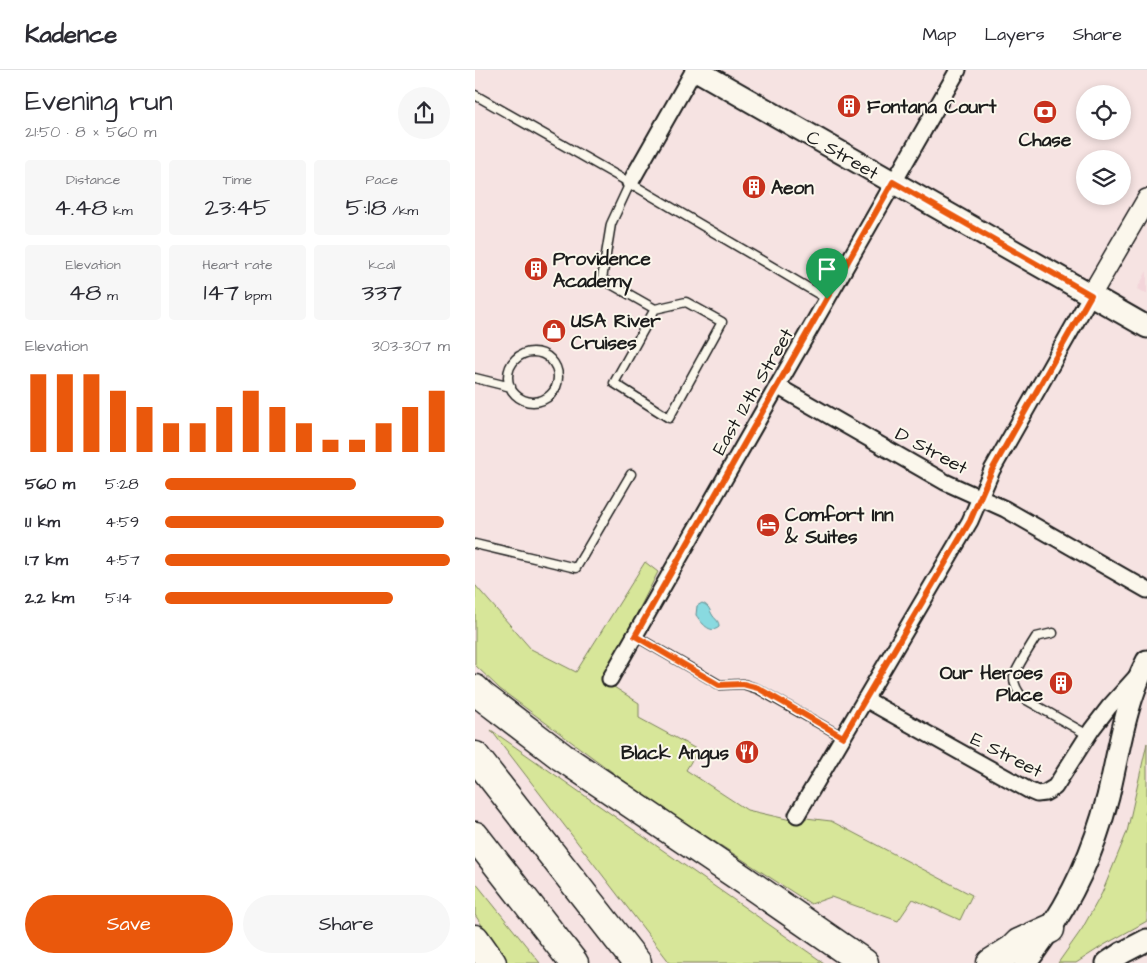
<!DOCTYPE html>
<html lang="en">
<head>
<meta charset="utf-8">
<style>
	body { margin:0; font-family:"Architects Daughter",sans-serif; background:#f7f7f7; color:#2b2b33; height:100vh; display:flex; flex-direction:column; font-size:19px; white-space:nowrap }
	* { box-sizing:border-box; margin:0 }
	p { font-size:16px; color:#7c7c81 }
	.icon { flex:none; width:28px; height:28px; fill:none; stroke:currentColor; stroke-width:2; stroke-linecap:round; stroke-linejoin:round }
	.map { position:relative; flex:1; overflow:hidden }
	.details { display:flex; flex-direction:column; background:#fff; width:475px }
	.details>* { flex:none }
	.tools { position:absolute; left:601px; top:15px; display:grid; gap:10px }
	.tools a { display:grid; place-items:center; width:55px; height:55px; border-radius:50%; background:#fff; box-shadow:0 2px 8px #0003; font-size:25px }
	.pin { position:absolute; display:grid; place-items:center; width:42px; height:42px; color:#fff; margin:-51px -21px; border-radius:50% 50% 50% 0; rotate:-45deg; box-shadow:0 0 5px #0007 }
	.pin .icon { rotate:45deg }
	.round { display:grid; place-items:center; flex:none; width:52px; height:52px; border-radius:26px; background:#f7f7f7 }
	.overview { display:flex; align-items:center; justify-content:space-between; height:85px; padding:0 25px }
	h1 { font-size:28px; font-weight:600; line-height:38px }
	.stats { display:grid; grid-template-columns:repeat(3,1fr); gap:8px; height:85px; padding:5px 25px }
	.stats div { display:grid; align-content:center; border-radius:5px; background:#f7f7f7; text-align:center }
	.stats b { font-size:25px; font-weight:600 }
	.stats small { font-size:14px; font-weight:400 }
	.stats p { font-size:14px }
	.chart { height:140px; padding:10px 25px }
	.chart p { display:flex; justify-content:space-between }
	.chart svg { width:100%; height:90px; margin-top:5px; stroke:#ea580c; stroke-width:6 }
	.primary-button { display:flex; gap:10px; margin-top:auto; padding:10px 25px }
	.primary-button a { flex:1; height:58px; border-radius:30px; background:#ea580c; color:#fff; font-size:20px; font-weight:600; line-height:58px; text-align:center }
	.primary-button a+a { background:#f7f7f7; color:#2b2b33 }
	ul { padding:0 25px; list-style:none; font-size:16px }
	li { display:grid; grid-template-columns:80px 60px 1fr; align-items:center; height:38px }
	li i { height:12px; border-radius:6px; background:#ea580c }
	header { display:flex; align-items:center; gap:30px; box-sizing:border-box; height:70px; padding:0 25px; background:#fff; border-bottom:1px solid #e1e1e2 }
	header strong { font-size:24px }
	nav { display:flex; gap:28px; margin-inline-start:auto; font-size:18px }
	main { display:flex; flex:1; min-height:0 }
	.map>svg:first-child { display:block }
	.built { fill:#f3d5da }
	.green { fill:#d7e699; stroke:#7a815a }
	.water { fill:#89dae0; stroke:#5d8e92 }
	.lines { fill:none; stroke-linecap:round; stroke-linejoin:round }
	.service-casing { stroke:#1c1c1c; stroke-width:11 }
	.minor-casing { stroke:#1c1c1c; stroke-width:19 }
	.tertiary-casing { stroke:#1c1c1c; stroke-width:22 }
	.secondary-casing { stroke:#1c1c1c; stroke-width:25 }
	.motorway-casing { stroke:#1c1c1c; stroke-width:31 }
	.service { stroke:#fbf7ec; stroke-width:8 }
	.minor { stroke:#fbf7ec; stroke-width:15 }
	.tertiary { stroke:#fbf7ec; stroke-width:19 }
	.secondary { stroke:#fbf7ec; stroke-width:21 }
	.motorway { stroke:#fbf7ec; stroke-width:28 }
	.route-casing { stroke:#fff; stroke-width:10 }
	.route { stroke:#ea580c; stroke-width:6 }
	.labels { text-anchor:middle; stroke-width:4; stroke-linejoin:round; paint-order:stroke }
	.poi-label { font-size:19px; font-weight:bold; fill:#1c1c1c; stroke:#fbf7ec; text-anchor:start }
	.street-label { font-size:19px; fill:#1c1c1c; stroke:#fbf7ec }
</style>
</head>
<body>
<header>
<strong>Kadence</strong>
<nav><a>Map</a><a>Layers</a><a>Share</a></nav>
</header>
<main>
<section class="details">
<div class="overview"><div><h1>Evening run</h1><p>21:50 · 8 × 560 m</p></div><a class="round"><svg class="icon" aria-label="share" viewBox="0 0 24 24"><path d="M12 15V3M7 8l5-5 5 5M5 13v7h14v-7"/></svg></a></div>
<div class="stats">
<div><p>Distance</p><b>4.48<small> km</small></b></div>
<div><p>Time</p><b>23:45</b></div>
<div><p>Pace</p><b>5:18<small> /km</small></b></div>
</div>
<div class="stats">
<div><p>Elevation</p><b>48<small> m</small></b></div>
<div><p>Heart rate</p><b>147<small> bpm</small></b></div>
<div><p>kcal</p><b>337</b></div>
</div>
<div class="chart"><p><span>Elevation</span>303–307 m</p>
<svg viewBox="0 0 160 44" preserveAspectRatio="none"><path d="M5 44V6M15 44V6M25 44V6M35 44V14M45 44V22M55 44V30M65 44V30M75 44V22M85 44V14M95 44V22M105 44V30M115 44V38M125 44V38M135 44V30M145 44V22M155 44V14"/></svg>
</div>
<ul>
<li><b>560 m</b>5:28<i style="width:67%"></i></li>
<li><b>1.1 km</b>4:59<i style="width:98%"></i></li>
<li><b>1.7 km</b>4:57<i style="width:100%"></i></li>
<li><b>2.2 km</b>5:14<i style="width:80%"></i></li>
</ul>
<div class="primary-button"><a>Save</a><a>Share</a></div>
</section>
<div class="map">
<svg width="672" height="893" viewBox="0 0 672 893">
	<rect width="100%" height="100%" fill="#f6e3e2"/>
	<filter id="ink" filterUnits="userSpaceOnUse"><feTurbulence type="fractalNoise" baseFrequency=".02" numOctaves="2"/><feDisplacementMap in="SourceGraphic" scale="10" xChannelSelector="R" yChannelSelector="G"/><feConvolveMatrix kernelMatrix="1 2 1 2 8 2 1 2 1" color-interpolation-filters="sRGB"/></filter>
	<g filter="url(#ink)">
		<!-- built -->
		<path class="built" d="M672 201V224L662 219Z"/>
		<!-- green -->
		<path class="green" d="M170 492 183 502 128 610 164 633V648L223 680 211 700 272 740 316 750 331 748 356 751 497 825 485 850 438 829 423 851 356 827 336 834 171 727 25 619 0 595V515L56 579 101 602Z
			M16 660 349 893H195Z
			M672 673V739L670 744 672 746V851L629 875 601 893H583L607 859 627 823 652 762Z
			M0 812 65 893H33L0 845Z"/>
		<!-- water -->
		<path class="water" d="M227 533C235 536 234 540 238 546 242 551 244 551 244 557 235 565 226 552 221 545L222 536Z"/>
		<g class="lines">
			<!-- service casing -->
			<g class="service-casing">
				<path id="service" d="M0 25 155 113 352 229
					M155 113 136 154 127 209 180 239 211 232 247 252 194 348 139 313 180 239
					M33 307a25 25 0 1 1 50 0a25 25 0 1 1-50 0Z
					M0 308 36 317
					M0 474 101 498 156 404
					M578 563 561 567C556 575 541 599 539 606 538 615 543 622 548 628L613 665
					M160 566 245 615 268 614 283 619 368 667"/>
			</g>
			<!-- minor casing -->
			<g class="minor-casing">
				<path id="minor" d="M155 113 219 0
					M302 316 470 412 530 439 672 520
					M135 609 483 0
					M390 629 555 721 562 724 570 723 580 717 617 659 634 637 661 607
					M322 745 495 451 517 400 616 225"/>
			</g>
			<!-- tertiary casing -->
			<g class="tertiary-casing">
				<path id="tertiary" d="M616 225 672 129"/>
			</g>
			<!-- secondary casing -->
			<g class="secondary-casing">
				<path id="secondary" d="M221 0 672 257
					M550 893C557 886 562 877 568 869 599 826 620 777 633 727 644 681 650 633 672 591
					M632 893 647 883 672 870"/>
			</g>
			<!-- motorway casing -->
			<g class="motorway-casing">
				<path id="motorway" d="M0 619 7 626 87 687 269 810 389 893
					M0 686 162 893
					M0 766 99 893
					M0 869 17 893
					M516 893 538 879 544 873 575 859"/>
			</g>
			<!-- service -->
			<use href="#service" class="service"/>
			<!-- minor -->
			<use href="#minor" class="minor"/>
			<!-- tertiary -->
			<use href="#tertiary" class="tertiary"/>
			<!-- secondary -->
			<use href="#secondary" class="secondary"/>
			<!-- motorway -->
			<use href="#motorway" class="motorway"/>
		</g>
	</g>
	<g class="lines" filter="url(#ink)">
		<!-- route casing -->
		<g class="route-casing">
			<path id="route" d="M418 112 616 225 517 400 495 451 368 667 283 618 268 614 244 615 160 566Z"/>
		</g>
		<!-- route -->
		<use href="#route" class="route"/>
	</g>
	<!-- icons -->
	<defs>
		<g id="building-disc" transform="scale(1.25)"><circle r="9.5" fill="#c8321e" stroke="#fbf7ec"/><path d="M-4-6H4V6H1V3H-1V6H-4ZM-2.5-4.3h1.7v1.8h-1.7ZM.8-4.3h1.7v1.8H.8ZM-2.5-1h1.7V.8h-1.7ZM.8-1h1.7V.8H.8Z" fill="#fff"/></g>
		<g id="bank-disc" transform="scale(1.25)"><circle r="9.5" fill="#c8321e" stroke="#fbf7ec"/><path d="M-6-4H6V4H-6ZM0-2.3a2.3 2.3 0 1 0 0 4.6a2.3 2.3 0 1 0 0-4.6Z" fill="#fff"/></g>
		<g id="shop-disc" transform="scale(1.25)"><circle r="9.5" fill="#c8321e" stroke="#fbf7ec"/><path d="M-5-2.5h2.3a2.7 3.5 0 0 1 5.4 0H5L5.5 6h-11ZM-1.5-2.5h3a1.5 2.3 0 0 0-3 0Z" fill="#fff"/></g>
		<g id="hotel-disc" transform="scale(1.25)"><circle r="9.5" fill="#c8321e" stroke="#fbf7ec"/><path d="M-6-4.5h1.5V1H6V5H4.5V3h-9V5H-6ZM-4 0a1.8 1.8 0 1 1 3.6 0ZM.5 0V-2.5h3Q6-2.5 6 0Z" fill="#fff"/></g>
		<g id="restaurant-disc" transform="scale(1.25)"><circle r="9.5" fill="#c8321e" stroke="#fbf7ec"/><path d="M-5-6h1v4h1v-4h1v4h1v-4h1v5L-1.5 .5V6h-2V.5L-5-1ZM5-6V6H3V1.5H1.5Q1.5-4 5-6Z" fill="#fff"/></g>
	</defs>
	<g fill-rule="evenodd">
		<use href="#building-disc" x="374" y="36"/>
		<use href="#bank-disc" x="570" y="42"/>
		<use href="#building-disc" x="279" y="117"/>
		<use href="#building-disc" x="61" y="199"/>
		<use href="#shop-disc" x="79" y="261"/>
		<use href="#hotel-disc" x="293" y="455"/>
		<use href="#building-disc" x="586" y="613"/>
		<use href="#restaurant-disc" x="272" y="682"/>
	</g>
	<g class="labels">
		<!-- poi labels -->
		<g class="poi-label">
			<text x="392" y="43">Fontana Court</text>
			<text x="570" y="76" text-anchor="middle">Chase</text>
			<text x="296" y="124">Aeon</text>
			<text x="78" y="195">Providence<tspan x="78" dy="22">Academy</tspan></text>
			<text x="96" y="257">USA River<tspan x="96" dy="22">Cruises</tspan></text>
			<text x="310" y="451">Comfort Inn<tspan x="310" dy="22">&amp; Suites</tspan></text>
			<text x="568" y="609" text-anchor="end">Our Heroes<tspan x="568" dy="22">Place</tspan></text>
			<text x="254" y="689" text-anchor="end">Black Angus</text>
		</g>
		<!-- street labels -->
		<g class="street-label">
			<text transform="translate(368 84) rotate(30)" y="7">C Street</text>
			<text transform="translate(277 321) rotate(-60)" y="7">East 12th Street</text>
			<text transform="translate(457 380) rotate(28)" y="7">D Street</text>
			<text transform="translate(532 684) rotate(27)" y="7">E Street</text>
		</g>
	</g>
</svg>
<div class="tools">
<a><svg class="icon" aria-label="locate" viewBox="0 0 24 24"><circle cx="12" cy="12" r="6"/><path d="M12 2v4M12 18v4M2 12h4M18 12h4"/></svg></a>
<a><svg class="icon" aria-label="layers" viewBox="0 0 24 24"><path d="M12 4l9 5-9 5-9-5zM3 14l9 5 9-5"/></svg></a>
</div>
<div class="pin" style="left:352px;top:229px;background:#1e9e55"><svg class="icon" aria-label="arrive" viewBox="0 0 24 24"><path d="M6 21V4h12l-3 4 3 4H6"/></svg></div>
</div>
</main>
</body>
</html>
